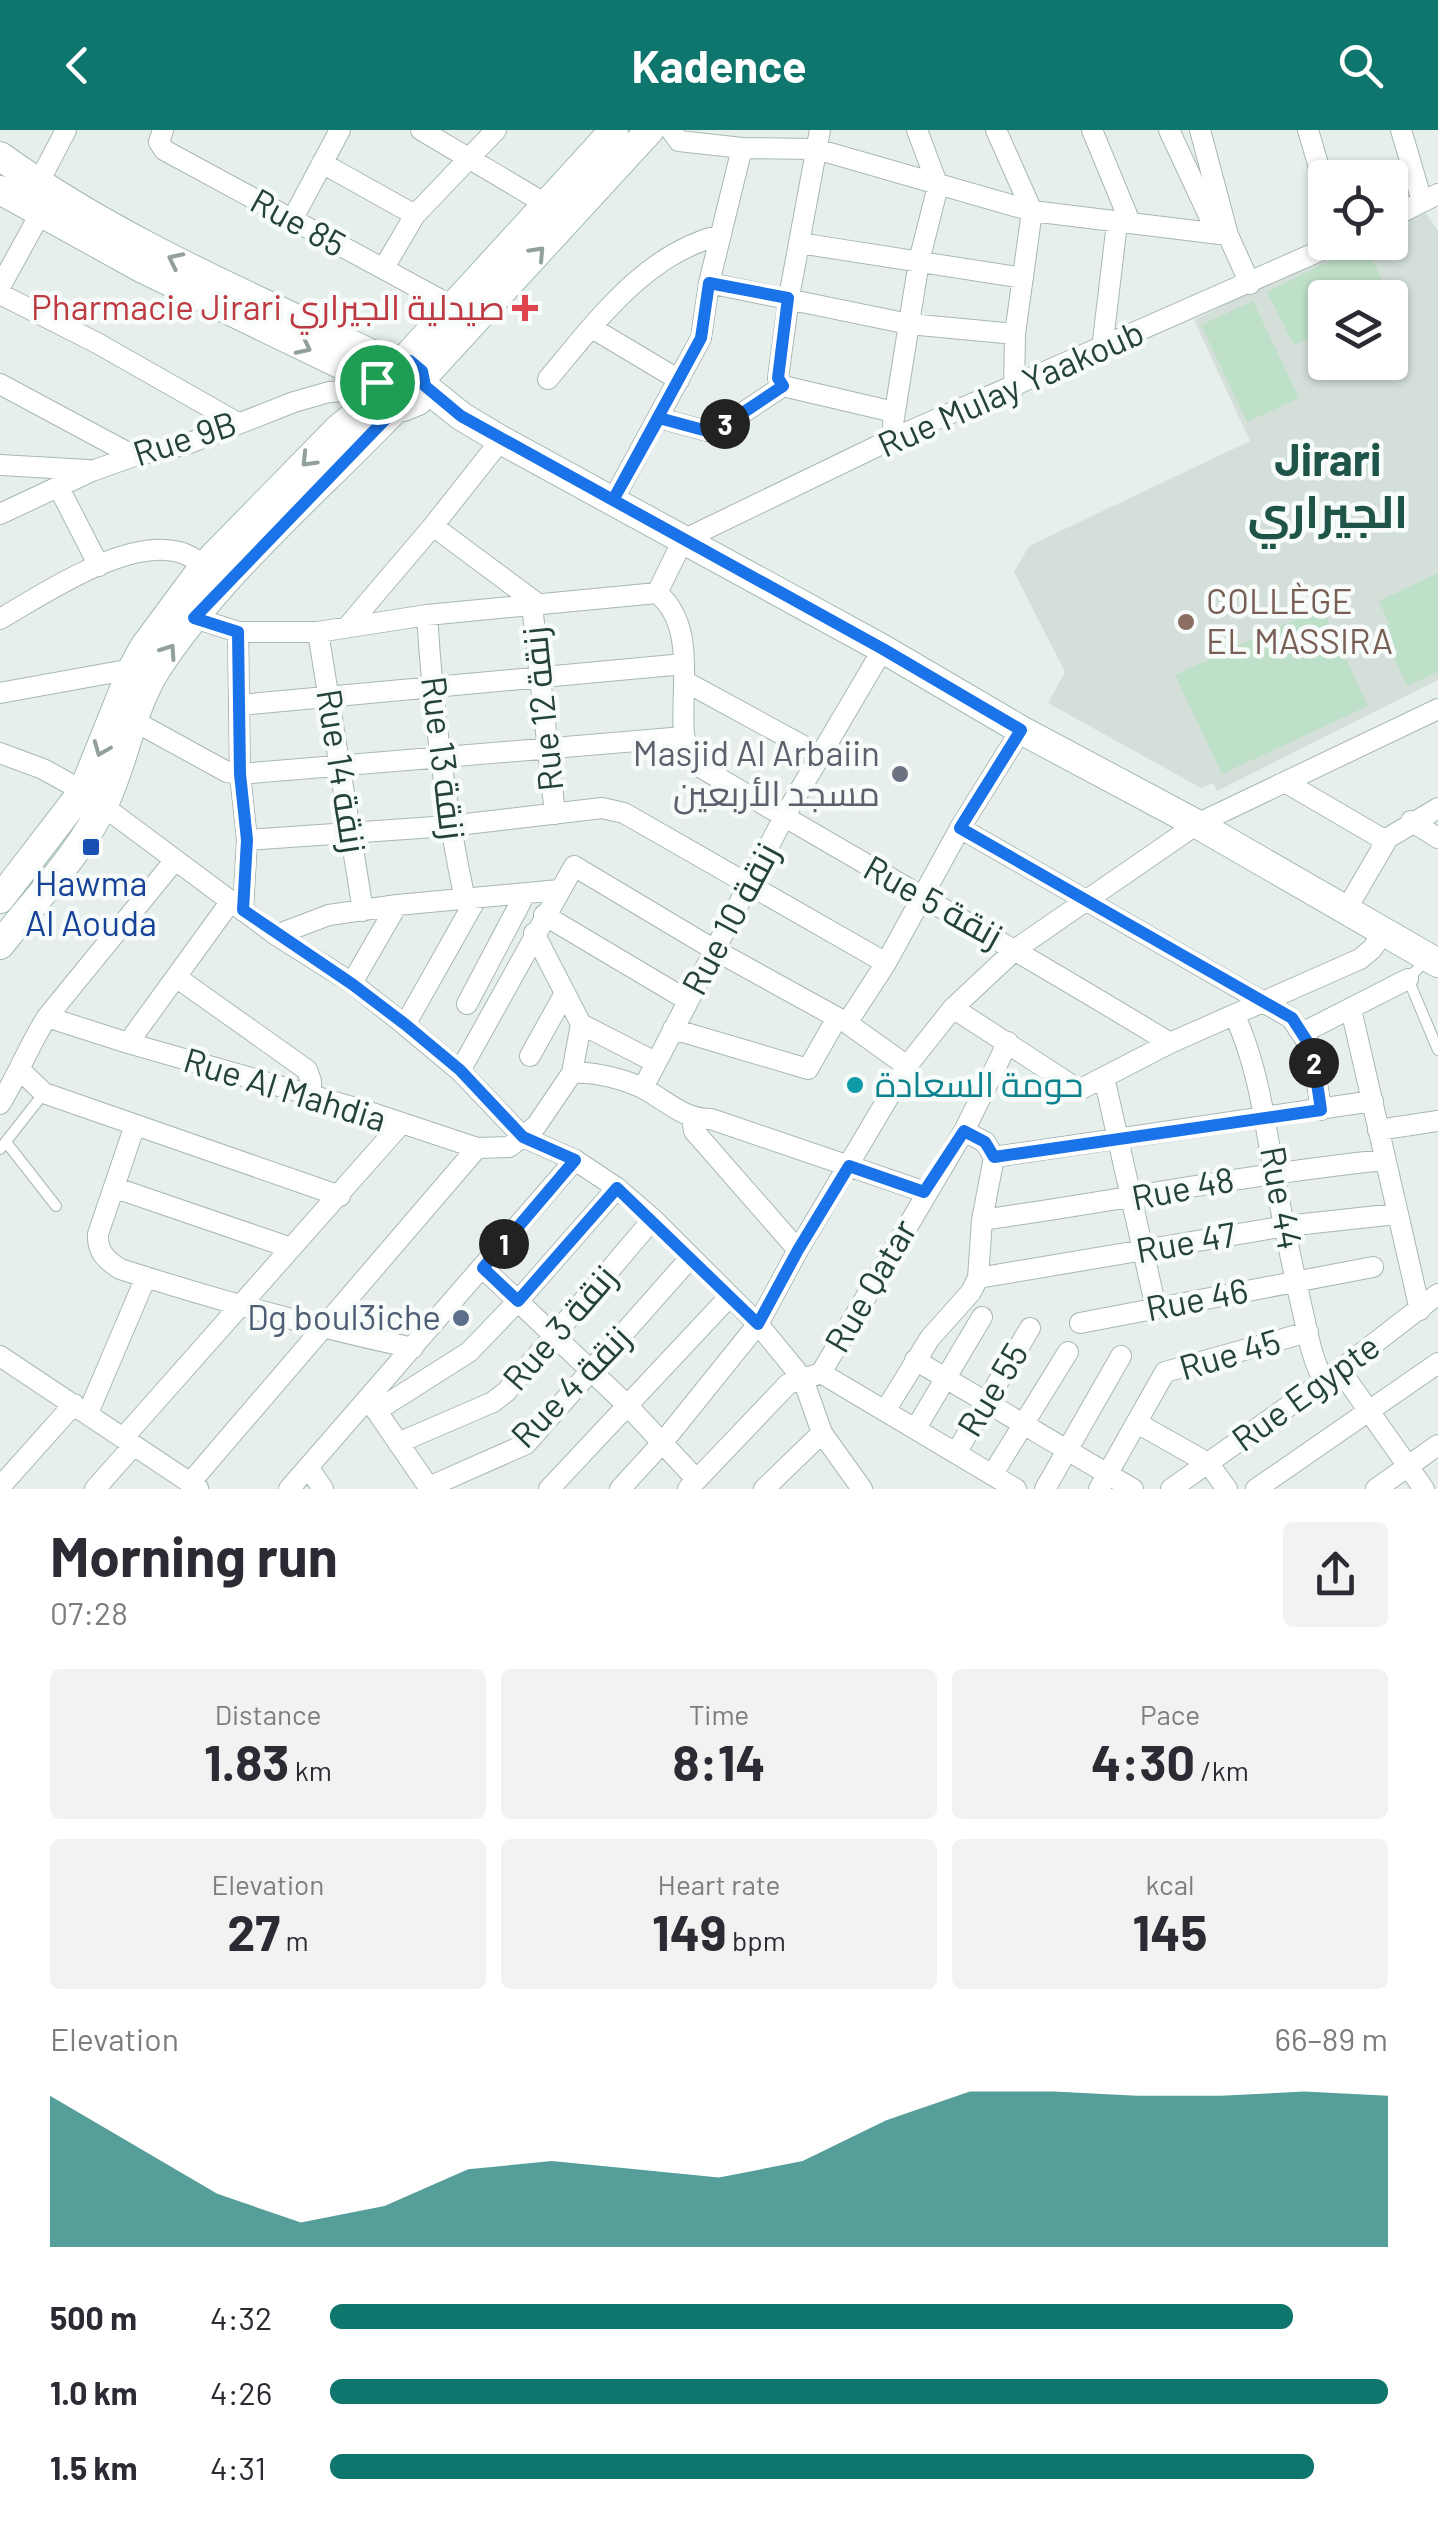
<!DOCTYPE html>
<html lang="en">
<head>
<meta charset="utf-8">
<style>
	body { margin:0; font-family:Barlow,Cairo,sans-serif; background:#f2f2f3; color:#2b2b33; height:100vh; display:flex; flex-direction:column; font-size:38px; white-space:nowrap }
	* { box-sizing:border-box; margin:0 }
	p { font-size:32px; color:#7c7c81 }
	.icon { flex:none; width:55px; height:55px; fill:none; stroke:currentColor; stroke-width:2; stroke-linecap:round; stroke-linejoin:round }
	.map { position:relative; height:1359px; overflow:hidden }
	.side { display:flex; flex-direction:column; background:#fff; flex:1 }
	.side>* { flex:none }
	.controls { position:absolute; left:1308px; top:30px; display:grid; gap:20px }
	.controls a { display:grid; place-items:center; width:100px; height:100px; border-radius:10px; background:#fff; box-shadow:0 2px 8px #0004; font-size:50px }
	.pin { position:absolute; display:grid; place-items:center; width:85px; height:85px; color:#fff; margin:-42px; border:5px solid #fff; border-radius:50%; box-shadow:0 2px 10px #0007 }
	.km { position:absolute; width:50px; height:50px; margin:-25px; border-radius:50%; background:#222; color:#fff; font-size:28px; line-height:50px; text-align:center }
	.round { display:grid; place-items:center; flex:none; width:105px; height:105px; border-radius:10px; background:#f2f2f3 }
	.head { display:flex; align-items:center; justify-content:space-between; height:170px; padding:0 50px }
	h1 { font-size:55px; font-weight:700; line-height:75px }
	.figures { display:grid; grid-template-columns:repeat(3,1fr); gap:15px; height:170px; padding:10px 50px }
	.figures div { display:grid; align-content:center; border-radius:10px; background:#f2f2f3; text-align:center }
	.figures b { font-size:50px; font-weight:700 }
	.figures small { font-size:28px; font-weight:400 }
	.figures p { font-size:28px }
	.chart { height:280px; padding:20px 50px }
	.chart p { display:flex; justify-content:space-between }
	.chart svg { width:100%; height:180px; margin-top:10px; fill:#0f766e; opacity:.7 }
	ul { padding:0 50px; list-style:none; font-size:32px }
	li { display:grid; grid-template-columns:160px 120px 1fr; align-items:center; height:75px }
	li i { height:25px; border-radius:12px; background:#0f766e }
	header { display:flex; justify-content:space-between; align-items:center; height:130px; padding:0 50px; background:#0f766e; color:#fff; font-size:45px; font-weight:700 }
	.map>svg:first-child { display:block }
	.built { fill:#d4dfda; fill-rule:evenodd }
	.green { fill:#bfe0c8 }
	.lines { fill:none; stroke-linecap:round; stroke-linejoin:round }
	.lane-casing { stroke:#a8b8b2; stroke-width:12 }
	.street-casing { stroke:#a8b8b2; stroke-width:22 }
	.secondary-casing { stroke:#a4bbb3; stroke-width:30 }
	.lane { stroke:#fff; stroke-width:10 }
	.street { stroke:#fff; stroke-width:20 }
	.secondary { stroke:#fff; stroke-width:28 }
	.oneway { stroke:#92a09c }
	.route-casing { stroke:#fff; stroke-width:20 }
	.route { stroke:#1a73e8; stroke-width:12 }
	.health-dot { fill:#e0444e; stroke:#f7fbf9; stroke-width:4 }
	.education-dot { fill:#8d6e63; stroke:#f7fbf9; stroke-width:4 }
	.worship-dot { fill:#6b7280; stroke:#f7fbf9; stroke-width:4 }
	.transit-dot { fill:#1a4fb4; stroke:#f7fbf9; stroke-width:4 }
	.culture-dot { fill:#0f9aa8; stroke:#f7fbf9; stroke-width:4 }
	.service-dot { fill:#5c6f8a; stroke:#f7fbf9; stroke-width:4 }
	.labels { text-anchor:middle; stroke-width:9; stroke-linejoin:round; paint-order:stroke }
	.street-label { font-size:35px; fill:#24423a; stroke:#f7fbf9 }
	.health-label { font-size:35px; fill:#be3a42; stroke:#f7fbf9; text-anchor:end }
	.education-label { font-size:35px; fill:#785e54; stroke:#f7fbf9; text-anchor:start }
	.worship-label { font-size:35px; fill:#5b616d; stroke:#f7fbf9; text-anchor:end }
	.transit-label { font-size:35px; fill:#164399; stroke:#f7fbf9 }
	.culture-label { font-size:35px; fill:#0d838f; stroke:#f7fbf9; text-anchor:start }
	.service-label { font-size:35px; fill:#4e5e75; stroke:#f7fbf9; text-anchor:end }
	.district-label { font-size:45px; font-weight:bold; fill:#1f5548; stroke:#f7fbf9 }
</style>
</head>
<body>
<header><svg class="icon" aria-label="back" viewBox="0 0 24 24"><path d="M15 5l-7 7 7 7"/></svg>Kadence<svg class="icon" aria-label="search" viewBox="0 0 24 24"><circle cx="10" cy="10" r="6"/><path d="M15 15l6 6"/></svg></header>
<div class="map">
<svg width="1438" height="1359" viewBox="0 0 1438 1359">
	<rect width="100%" height="100%" fill="#e6efeb"/>
	<!-- built -->
	<path class="built" d="M1422 77 1438 101V550L1217 661 1213 653 1201 658 1048 573 1065 542 1014 442 1029 416 1250 311 1194 190 1350 113 1390 112V93ZM1325 168H1390V232H1325Z"/>
	<!-- green -->
	<path class="green" d="M1364 114 1391 167 1325 168V200L1294 215 1267 162Z
		M1253 171 1299 268 1247 292 1201 195Z
		M1438 443V542L1407 556 1381 498 1389 494 1379 471Z
		M1322 477 1368 576 1222 644 1175 545Z"/>
	<g class="lines">
		<!-- lane casing -->
		<g class="lane-casing">
			<path id="lane" d="M1426 830 1408 849 1438 920
				M6 1012 56 1076
				M0 1019 44 963"/>
		</g>
		<!-- street casing -->
		<g class="street-casing">
			<path id="street" d="M163 0 159 12 164 20 452 176
				M421 0 556 80
				M671 0 679 11 742 18 816 19 1032 81 1228 105
				M820 0 789 167 778 248 783 256 894 282
				M996 0 1032 81 1015 204 1014 258
				M1092 0 1130 92
				M1169 0 1217 103
				M1200 0 1228 105 1250 154
				M1308 0 1325 58
				M1401 0 1422 71
				M322 33 415 85
				M32 65 66 0
				M1390 88 1438 64
				M292 90 340 0
				M799 113 1023 148
				M389 129 415 85 496 0
				M709 153 909 194 1015 204
				M0 157 40 84
				M0 164 97 213 236 292
				M592 198 679 250
				M1102 219 1117 93
				M548 249C596 192 645 123 721 105
				M0 254 134 326
				M659 288 707 301 726 294 783 256
				M893 294 919 131 938 56 917 0
				M0 335 88 340
				M59 358 99 436
				M613 370 701 208 709 153 742 18
				M0 384 92 341 134 326 187 314 294 272 329 262 378 259
				M433 396 538 474
				M532 475 555 684
				M427 485C433 581 445 676 465 770
				M195 488 238 502H318L427 485 657 463
				M0 489C45 463 126 408 179 422 191 425 202 434 212 442
				M348 496 433 396 501 310
				M238 502 240 644 247 710 243 781
				M318 502 363 781
				M686 552 820 625
				M0 563 132 539
				M239 575 684 534
				M136 592 227 642 240 644 684 607
				M0 623 43 639 83 661 276 805 352 853 405 895 460 941 523 1007 575 1030 617 1058 653 1089 758 1194 803 1249 822 1303 862 1359
				M1285 652 1386 711
				M1411 691 1438 708
				M960 698 1291 888 1312 919 1321 980
				M247 710 449 696 602 678 624 683 886 833
				M1346 780 1388 708 1438 678
				M544 785 687 870
				M276 805 329 785 397 775 559 760
				M176 847 307 940 311 951V965
				M352 853 397 775
				M467 874 525 764
				M953 878 1079 960 1170 913 1360 829 1372 819 1384 802
				M1351 879 1420 1180
				M1235 886C1258 937 1264 988 1274 1042 1281 1085 1291 1128 1300 1170 1307 1197 1310 1227 1324 1250
				M47 887 128 913 363 980 477 1018 509 1017 536 996 572 943 581 894 534 803
				M847 893 886 833 960 698 1021 600
				M581 894 655 932
				M405 895 476 769
				M673 899 808 939 837 888
				M1302 903 1408 849
				M128 913 231 771
				M1170 913C1013 817 853 728 695 634 691 624 685 614 684 604 680 559 697 495 657 463L683 410 892 309 1340 112
				M530 926 565 863
				M21 941 44 963 340 1066
				M460 941 574 736 713 819 847 893 907 936
				M572 943C594 941 629 950 648 961 670 974 685 989 711 989L925 1062
				M1104 947 1156 1178
				M643 958 784 687 883 519
				M0 974C18 945 29 915 47 887L175 730
				M692 989 694 1001 798 1120
				M135 995 98 1104C97 1122 106 1130 120 1139 217 1170 314 1197 413 1218
				M1378 1000 1438 991
				M994 1027 1373 971
				M116 1058 291 1118
				M982 1090C1116 1071 1249 1044 1384 1030
				M483 1138 627 1275 696 1349
				M978 1148 1286 1096 1396 1084
				M1080 1193 1373 1137
				M0 1226 198 1358
				M915 1230 1133 1359
				M1340 1240 1424 1359
				M821 1243 964 1001 1008 912
				M369 1270 430 1359
				M376 1281 469 1222 518 1171 617 1058
				M885 1281 930 1208 971 1162 978 1148 982 1090 994 1027 985 1012 964 1001
				M88 1283 146 1147
				M1137 1293 1208 1333 1227 1359
				M916 1298 982 1187
				M124 1307 401 994
				M398 1313 493 1272 506 1262 653 1089
				M956 1323 1030 1198
				M308 1337 323 1359
				M992 1345 1068 1222
				M190 1353 477 1018
				M0 1357 74 1274
				M429 1357 526 1314 691 1127
				M95 1359 134 1315
				M289 1359 575 1030
				M549 1359 730 1166
				M620 1359 663 1312 758 1194 798 1120 907 936 953 878 1016 819 1197 694 1438 579
				M688 1359 788 1254 821 1243 1016 1359
				M764 1359 822 1303
				M1045 1359 1121 1226
				M1099 1359 1165 1242 1308 1202
				M1171 1359 1340 1240 1438 1164
				M1256 1359 1438 1233
				M1376 1359 1438 1315"/>
		</g>
		<!-- secondary casing -->
		<g class="secondary-casing">
			<path id="secondary" d="M0 26C119 112 257 169 389 232L400 229 415 233 425 251 418 271 403 277C377 273 369 249 389 232
				M0 60 143 139 377 252
				M405 229 614 0
				M424 246 650 0
				M425 257 461 286 501 310 883 519 1021 600 1197 694 1438 833
				M0 769 83 661 132 539 144 517 204 436 338 299 380 265
				M0 815C35 770 79 725 104 674 125 631 131 580 156 540 218 444 318 360 397 277"/>
		</g>
		<!-- lane -->
		<use href="#lane" class="lane"/>
		<!-- street -->
		<use href="#street" class="street"/>
		<!-- secondary -->
		<use href="#secondary" class="secondary"/>
	</g>
	<!-- one-way arrows -->
	<defs><path id="oneway-chevron" d="M-2-3.5L2.5 0L-2 3.5" fill="none" stroke-width="1.6" stroke-linecap="round" stroke-linejoin="round" transform="scale(2.5)"/></defs>
	<g class="oneway">
		<use href="#oneway-chevron" transform="translate(538 123) rotate(-47)"/>
		<use href="#oneway-chevron" transform="translate(175 130) rotate(-154)"/>
		<use href="#oneway-chevron" transform="translate(304 217) rotate(26)"/>
		<use href="#oneway-chevron" transform="translate(308 330) rotate(134)"/>
		<use href="#oneway-chevron" transform="translate(169 521) rotate(-56)"/>
		<use href="#oneway-chevron" transform="translate(101 619) rotate(112)"/>
	</g>
	<g class="lines">
		<!-- route casing -->
		<g class="route-casing">
			<path id="route" d="M377 252 383 269 397 277 194 488 238 502 240 644 247 710 243 780 352 854 406 895 460 940 523 1007 575 1030 483 1138 518 1171 617 1058 758 1194 798 1120 849 1036 924 1062 964 1001 985 1012 994 1027 1321 980 1312 919 1292 888 960 698 1021 600 883 519 613 370 659 288 707 301 726 294 783 256 778 248 788 168 709 153 701 208 613 370 461 286 425 256 422 241 410 231C392 226 380 235 377 252"/>
		</g>
		<!-- route -->
		<use href="#route" class="route"/>
	</g>
	<!-- markers -->
	<path class="health-dot" d="M520 163h10v10h10v10h-10v10h-10v-10h-10v-10h10z"/>
	<circle class="education-dot" cx="1186" cy="492" r="10"/>
	<circle class="worship-dot" cx="900" cy="644" r="10"/>
	<rect class="transit-dot" x="81" y="707" width="20" height="20" rx="5"/>
	<circle class="culture-dot" cx="855" cy="955" r="10"/>
	<circle class="service-dot" cx="461" cy="1188" r="10"/>
	<g class="labels">
		<!-- street labels -->
		<g class="street-label">
			<text transform="translate(298 93) rotate(29)" y="12">Rue 85</text>
			<text transform="translate(1011 259) rotate(-24)" y="12">Rue Mulay Yaakoub</text>
			<text transform="translate(185 309) rotate(-18)" y="12">Rue 9B</text>
			<text transform="translate(543 579) rotate(-96)" y="12">Rue 12 زنقة</text>
			<text transform="translate(443 628) rotate(83)" y="12">Rue 13 زنقة</text>
			<text transform="translate(341 641) rotate(81)" y="12">Rue 14 زنقة</text>
			<text transform="translate(933 772) rotate(29)" y="12">Rue 5 زنقة</text>
			<text transform="translate(731 789) rotate(-62)" y="12">Rue 10 زنقة</text>
			<text transform="translate(285 960) rotate(17)" y="12">Rue Al Mahdia</text>
			<text transform="translate(1183 1059) rotate(-11)" y="12">Rue 48</text>
			<text transform="translate(1281 1068) rotate(80)" y="12">Rue 44</text>
			<text transform="translate(1186 1113) rotate(-10)" y="12">Rue 47</text>
			<text transform="translate(871 1156) rotate(-60)" y="12">Rue Qatar</text>
			<text transform="translate(1197 1170) rotate(-11)" y="12">Rue 46</text>
			<text transform="translate(560 1198) rotate(-49)" y="12">Rue 3 زنقة</text>
			<text transform="translate(1230 1225) rotate(-16)" y="12">Rue 45</text>
			<text transform="translate(571 1257) rotate(-46)" y="12">Rue 4 زنقة</text>
			<text transform="translate(993 1260) rotate(-59)" y="12">Rue 55</text>
			<text transform="translate(1306 1263) rotate(-36)" y="12">Rue Egypte</text>
		</g>
		<!-- health labels -->
		<g class="health-label">
			<text x="505" y="190">Pharmacie Jirari صيدلية الجيراري</text>
		</g>
		<!-- education labels -->
		<g class="education-label">
			<text x="1206" y="484">COLLÈGE<tspan x="1206" dy="40">EL MASSIRA</tspan></text>
		</g>
		<!-- worship labels -->
		<g class="worship-label">
			<text x="880" y="636">Masjid Al Arbaiin<tspan x="880" dy="40">مسجد الأربعين</tspan></text>
		</g>
		<!-- transit labels -->
		<g class="transit-label">
			<text x="91" y="766">Hawma<tspan x="91" dy="40">Al Aouda</tspan></text>
		</g>
		<!-- culture labels -->
		<g class="culture-label">
			<text x="875" y="967">حومة السعادة</text>
		</g>
		<!-- service labels -->
		<g class="service-label">
			<text x="441" y="1200">Dg boul3iche</text>
		</g>
		<!-- district labels -->
		<g class="district-label">
			<text x="1328" y="346">Jirari<tspan x="1328" dy="52">الجيراري</tspan></text>
		</g>
	</g>
</svg>
<div class="controls">
<a><svg class="icon" aria-label="locate" viewBox="0 0 24 24"><circle cx="12" cy="12" r="6"/><path d="M12 2v4M12 18v4M2 12h4M18 12h4"/></svg></a>
<a><svg class="icon" aria-label="layers" viewBox="0 0 24 24"><path d="M12 4l9 5-9 5-9-5zM3 14l9 5 9-5"/></svg></a>
</div>
<div class="pin" style="left:377px;top:252px;background:#1e9e55"><svg class="icon" aria-label="arrive" viewBox="0 0 24 24"><path d="M6 21V4h12l-3 4 3 4H6"/></svg></div>
<b class="km" style="left:504px;top:1114px">1</b>
<b class="km" style="left:1314px;top:933px">2</b>
<b class="km" style="left:725px;top:294px">3</b>
</div>
<section class="side">
<div class="head"><div><h1>Morning run</h1><p>07:28</p></div><a class="round"><svg class="icon" aria-label="share" viewBox="0 0 24 24"><path d="M12 15V3M7 8l5-5 5 5M5 13v7h14v-7"/></svg></a></div>
<div class="figures">
<div><p>Distance</p><b>1.83<small> km</small></b></div>
<div><p>Time</p><b>8:14</b></div>
<div><p>Pace</p><b>4:30<small> /km</small></b></div>
</div>
<div class="figures">
<div><p>Elevation</p><b>27<small> m</small></b></div>
<div><p>Heart rate</p><b>149<small> bpm</small></b></div>
<div><p>kcal</p><b>145</b></div>
</div>
<div class="chart"><p><span>Elevation</span>66–89 m</p>
<svg viewBox="0 0 160 44" preserveAspectRatio="none"><path d="M0 44V7L10 19L20 31L30 38L40 34L50 25L60 23L70 25L80 27L90 23L100 13L110 6L120 6L130 7L140 7L150 6L160 7V44z"/></svg>
</div>
<ul>
<li><b>500 m</b>4:32<i style="width:91%"></i></li>
<li><b>1.0 km</b>4:26<i style="width:100%"></i></li>
<li><b>1.5 km</b>4:31<i style="width:93%"></i></li>
</ul>
</section>
</body>
</html>
